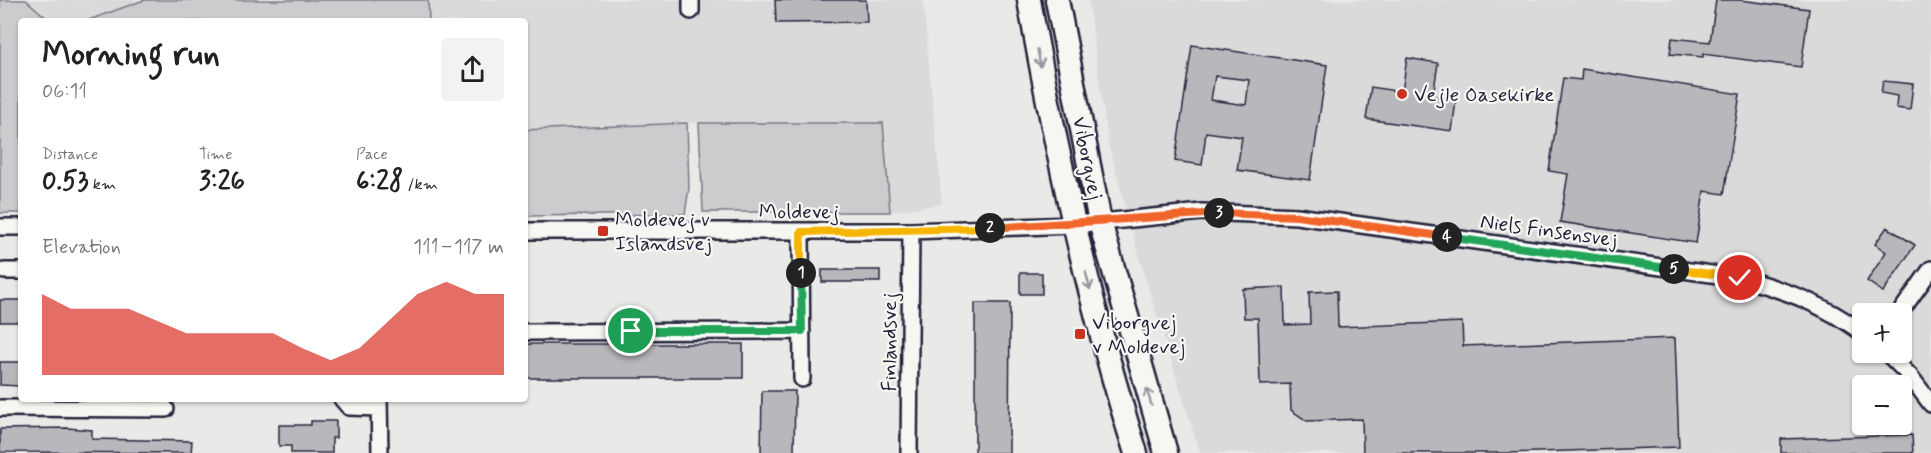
<!DOCTYPE html>
<html lang="en">
<head>
<meta charset="utf-8">
<style>
	body { margin:0; font-family:Mynerve,sans-serif; background:#f2f2f2; color:#222; height:100vh; display:flex; flex-direction:column; font-size:22px; white-space:nowrap }
	* { box-sizing:border-box; margin:0 }
	p { font-size:20px; color:#767676 }
	.icon { flex:none; width:33px; height:33px; fill:none; stroke:currentColor; stroke-width:2; stroke-linecap:round; stroke-linejoin:round }
	.map { position:relative; flex:1; overflow:hidden }
	.sheet { position:absolute; left:18px; top:18px; width:510px; height:384px; display:flex; flex-direction:column; background:#fff; border-radius:6px; box-shadow:0 2px 4px #0004 }
	.sheet>* { flex:none }
	.controls { position:absolute; left:1852px; top:303px; display:grid; gap:12px }
	.controls a { display:grid; place-items:center; width:60px; height:60px; border-radius:6px; background:#fff; box-shadow:0 2px 4px #0004; font-size:30px }
	.pin { position:absolute; display:grid; place-items:center; width:51px; height:51px; color:#fff; margin:-26px; border:3px solid #fff; border-radius:50%; box-shadow:0 2px 6px #0007 }
	.km { position:absolute; width:30px; height:30px; margin:-15px; border-radius:50%; background:#222; color:#fff; font-size:16px; line-height:30px; text-align:center }
	.round { display:grid; place-items:center; flex:none; width:63px; height:63px; border-radius:6px; background:#f2f2f2 }
	.summary { display:flex; align-items:center; justify-content:space-between; height:102px; padding:0 24px }
	h1 { font-size:33px; font-weight:700; line-height:45px }
	.figures { display:grid; grid-template-columns:repeat(3,1fr); gap:9px; height:102px; padding:6px 24px }
	.figures div { display:grid; align-content:center }
	.figures b { font-size:26px; font-weight:700 }
	.figures small { font-size:16px; font-weight:400 }
	.figures p { font-size:16px }
	.chart { height:168px; padding:12px 24px }
	.chart p { display:flex; justify-content:space-between }
	.chart svg { width:100%; height:108px; margin-top:6px; fill:#d93025; opacity:.7 }
	.map>svg:first-child { display:block }
	.built { fill:#dadada; fill-rule:evenodd }
	.green { fill:#ccccce; stroke:#777784; stroke-width:1.5 }
	.building { fill:#b8b8bc; stroke:#22223b; stroke-width:1.5; fill-rule:evenodd }
	.lines { fill:none; stroke-linecap:round; stroke-linejoin:round }
	.street-casing { stroke:#22223b; stroke-width:20 }
	.secondary-casing { stroke:#22223b; stroke-width:27 }
	.street { stroke:#f6f6f2; stroke-width:15 }
	.secondary { stroke:#f6f6f2; stroke-width:22 }
	.oneway { stroke:#9797a0 }
	.split-1-casing { stroke:#fff; stroke-width:12 }
	.split-2-casing { stroke:#fff; stroke-width:12 }
	.split-3-casing { stroke:#fff; stroke-width:12 }
	.split-4-casing { stroke:#fff; stroke-width:12 }
	.split-5-casing { stroke:#fff; stroke-width:12 }
	.split-6-casing { stroke:#fff; stroke-width:12 }
	.split-1 { stroke:#22a559; stroke-width:8 }
	.split-2 { stroke:#f5b400; stroke-width:8 }
	.split-3 { stroke:#f0652b; stroke-width:8 }
	.split-4 { stroke:#f0652b; stroke-width:8 }
	.split-5 { stroke:#22a559; stroke-width:8 }
	.split-6 { stroke:#f5b400; stroke-width:8 }
	.poi-dot { fill:#c8321e; stroke:#f6f6f2; stroke-width:2 }
	.labels { text-anchor:middle; stroke-width:4.5; stroke-linejoin:round; paint-order:stroke }
	.poi-label { font-size:21px; fill:#22223b; stroke:#f6f6f2; text-anchor:start }
	.street-label { font-size:21px; fill:#22223b; stroke:#f6f6f2 }
</style>
</head>
<body>
<div class="map">
<svg width="1931" height="453" viewBox="0 0 1931 453">
	<rect width="100%" height="100%" fill="#e9e9e7"/>
	<filter id="ink" filterUnits="userSpaceOnUse"><feTurbulence type="fractalNoise" baseFrequency=".0167" numOctaves="2"/><feDisplacementMap in="SourceGraphic" scale="12" xChannelSelector="R" yChannelSelector="G"/><feConvolveMatrix kernelMatrix="1 2 1 2 8 2 1 2 1" color-interpolation-filters="sRGB"/></filter>
	<g filter="url(#ink)">
		<!-- built -->
		<path class="built" d="M26 0H144L86 21H50Z
			M428 0H923L942 204 890 212 882 123H699L525 130V21H429Z
			M1088 0H1931V453H1200L1144 274 1108 143ZM1863 314H1902V352H1863ZM1863 386H1902V424H1863Z"/>
		<!-- green -->
		<path class="green" d="M0 0H26L50 21H21V213H0Z
			M144 0H428L429 21H86Z
			M687 123 689 188 685 214 525 216V130Z
			M699 123H883L890 212H703Z"/>
		<!-- building -->
		<path class="building" d="M775 0H866L867 22 776 23Z
			M1716 0H1740L1809 9 1801 67 1703 54V57L1670 54 1672 38 1710 42Z
			M1192 45 1327 65 1310 180 1237 170 1242 137 1206 132 1202 165 1175 161ZM1215 76 1249 80 1246 105 1211 100Z
			M1407 58 1438 63 1433 96 1456 100 1452 131 1366 119 1371 87 1402 92Z
			M1582 69 1740 94 1724 194 1704 191 1696 243 1560 222 1568 174 1549 171 1563 78 1581 80Z
			M1883 81 1913 84 1910 110 1896 108 1897 96 1881 93Z
			M1887 227 1915 245 1883 292 1867 281 1886 252 1875 244Z
			M822 270H880V282H822Z
			M1020 273H1042V294H1020Z
			M1284 287 1285 325 1310 324 1309 292 1337 291 1338 327 1462 322 1463 346 1675 338 1679 447 1508 453H1363L1362 419 1307 421 1291 410 1290 384 1260 385 1258 318H1244L1243 289Z
			M0 300H21V322H0Z
			M975 303H1010L1009 453H975Z
			M525 344H743V378H525Z
			M0 362H21V386L0 385Z
			M762 391H795L794 453H761Z
			M311 421H336V438H332V453H291V446H279V425H311Z
			M67 428 92 430V439L192 441 191 453 0 452V429Z
			M1912 435 1913 453H1781V439Z"/>
		<g class="lines">
			<!-- street casing -->
			<g class="street-casing">
				<path id="street" d="M691 0V11
					M0 227H21
					M525 231H911L1073 225 1202 212 1297 216 1740 278C1788 291 1823 304 1863 333
					M801 232 802 379
					M4 271H21
					M1899 314 1931 269
					M525 332 802 331
					M1886 352 1910 376 1931 404
					M342 399 349 407 379 408
					M379 399 380 453
					M0 408 166 409
					M909 453 911 231"/>
			</g>
			<!-- secondary casing -->
			<g class="secondary-casing">
				<path id="secondary" d="M1029 0C1056 153 1089 305 1136 453
					M1057 0 1100 222 1166 453"/>
			</g>
			<!-- street -->
			<use href="#street" class="street"/>
			<!-- secondary -->
			<use href="#secondary" class="secondary"/>
		</g>
		<!-- one-way arrows -->
		<defs><path id="oneway-shaft" d="M-6 0H5M1.5-3L5.5 0L1.5 3" fill="none" stroke-width="1.6" stroke-linecap="round" stroke-linejoin="round" transform="scale(1.5)"/></defs>
		<g class="oneway">
			<use href="#oneway-shaft" transform="translate(1039 58) rotate(80)"/>
			<use href="#oneway-shaft" transform="translate(1088 281) rotate(75)"/>
			<use href="#oneway-shaft" transform="translate(1149 397) rotate(-106)"/>
		</g>
	</g>
	<g class="lines" filter="url(#ink)">
		<!-- split-1 casing -->
		<g class="split-1-casing">
			<path id="split-1" d="M631 331H802L801 273"/>
		</g>
		<!-- split-2 casing -->
		<g class="split-2-casing">
			<path id="split-2" d="M801 273V232L990 228"/>
		</g>
		<!-- split-3 casing -->
		<g class="split-3-casing">
			<path id="split-3" d="M990 228 1219 213"/>
		</g>
		<!-- split-4 casing -->
		<g class="split-4-casing">
			<path id="split-4" d="M1219 213 1297 216 1447 237"/>
		</g>
		<!-- split-5 casing -->
		<g class="split-5-casing">
			<path id="split-5" d="M1447 237 1674 269"/>
		</g>
		<!-- split-6 casing -->
		<g class="split-6-casing">
			<path id="split-6" d="M1674 269 1740 278"/>
		</g>
		<!-- split-1 -->
		<use href="#split-1" class="split-1"/>
		<!-- split-2 -->
		<use href="#split-2" class="split-2"/>
		<!-- split-3 -->
		<use href="#split-3" class="split-3"/>
		<!-- split-4 -->
		<use href="#split-4" class="split-4"/>
		<!-- split-5 -->
		<use href="#split-5" class="split-5"/>
		<!-- split-6 -->
		<use href="#split-6" class="split-6"/>
	</g>
	<!-- markers -->
	<g class="poi-dot">
		<circle cx="1402" cy="94" r="6"/>
		<rect x="597" y="225" width="12" height="12" rx="3"/>
		<rect x="1074" y="328" width="12" height="12" rx="3"/>
	</g>
	<g class="labels">
		<!-- poi labels -->
		<g class="poi-label">
			<text x="1414" y="101">Vejle Oasekirke</text>
			<text x="615" y="226">Moldevej v<tspan x="615" dy="24">Islandsvej</tspan></text>
			<text x="1092" y="329">Viborgvej<tspan x="1092" dy="24">v Moldevej</tspan></text>
		</g>
		<!-- street labels -->
		<g class="street-label">
			<text transform="translate(1088 158) rotate(79)" y="7">Viborgvej</text>
			<text x="799" y="218">Moldevej</text>
			<text transform="translate(1549 230) rotate(8)" y="7">Niels Finsensvej</text>
			<text transform="translate(889 342) rotate(-90)" y="7">Finlandsvej</text>
		</g>
	</g>
</svg>
<div class="controls">
<a>+</a>
<a>−</a>
</div>
<div class="pin" style="left:631px;top:331px;background:#1e9e55"><svg class="icon" aria-label="arrive" viewBox="0 0 24 24"><path d="M6 21V4h12l-3 4 3 4H6"/></svg></div>
<div class="pin" style="left:1740px;top:278px;background:#d93025"><svg class="icon" aria-label="check" viewBox="0 0 24 24"><path d="M5 12l5 5 9-10"/></svg></div>
<b class="km" style="left:801px;top:273px">1</b>
<b class="km" style="left:990px;top:228px">2</b>
<b class="km" style="left:1219px;top:213px">3</b>
<b class="km" style="left:1447px;top:237px">4</b>
<b class="km" style="left:1674px;top:269px">5</b>
<section class="sheet">
<div class="summary"><div><h1>Morning run</h1><p>06:11</p></div><a class="round"><svg class="icon" aria-label="share" viewBox="0 0 24 24"><path d="M12 15V3M7 8l5-5 5 5M5 13v7h14v-7"/></svg></a></div>
<div class="figures">
<div><p>Distance</p><b>0.53<small> km</small></b></div>
<div><p>Time</p><b>3:26</b></div>
<div><p>Pace</p><b>6:28<small> /km</small></b></div>
</div>
<div class="chart"><p><span>Elevation</span>111–117 m</p>
<svg viewBox="0 0 160 44" preserveAspectRatio="none"><path d="M0 44V11L10 17L20 17L30 17L40 22L50 27L60 27L70 27L80 27L90 33L100 38L110 33L120 22L130 11L140 6L150 11L160 11V44z"/></svg>
</div>
</section>
</div>
</body>
</html>
